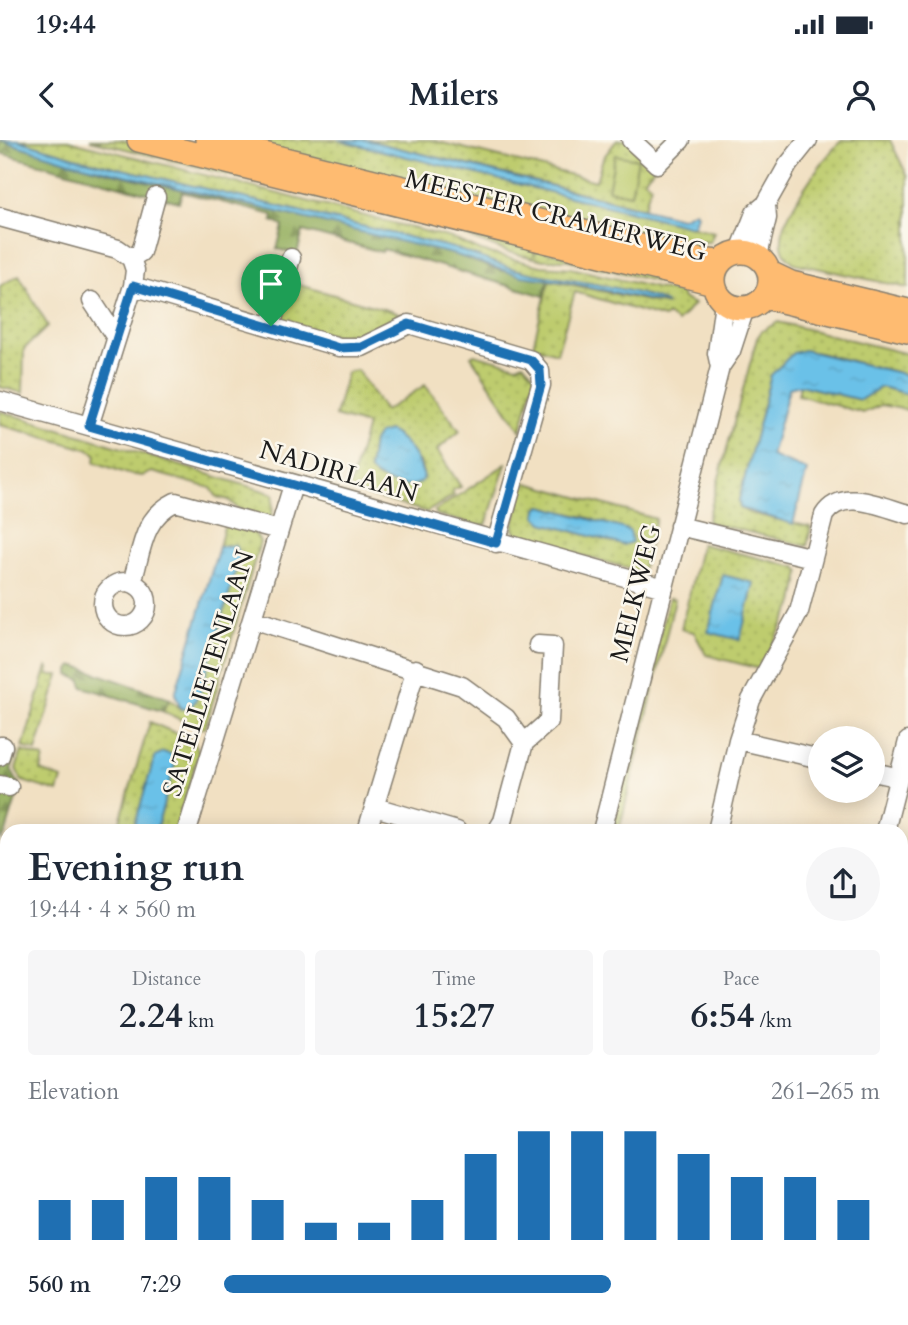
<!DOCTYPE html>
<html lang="en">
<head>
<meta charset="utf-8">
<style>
	body { margin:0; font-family:Cardo,serif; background:#f6f6f7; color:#1f2937; height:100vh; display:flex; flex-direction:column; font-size:26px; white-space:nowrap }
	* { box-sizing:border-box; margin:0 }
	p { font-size:23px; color:#747a83 }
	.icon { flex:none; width:38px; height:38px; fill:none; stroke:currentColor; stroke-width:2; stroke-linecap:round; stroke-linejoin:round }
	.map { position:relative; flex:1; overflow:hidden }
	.details { position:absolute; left:0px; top:684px; width:908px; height:502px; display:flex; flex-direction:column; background:#fff; border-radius:21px 21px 0 0; box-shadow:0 4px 18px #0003 }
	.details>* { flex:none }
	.fabs { position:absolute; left:808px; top:586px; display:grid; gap:14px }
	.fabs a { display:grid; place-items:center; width:77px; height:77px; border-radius:50%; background:#fff; box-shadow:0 4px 18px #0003; font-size:35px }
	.pin { position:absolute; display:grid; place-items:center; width:60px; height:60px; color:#fff; margin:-72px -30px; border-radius:50% 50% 50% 0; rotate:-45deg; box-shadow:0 0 7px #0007 }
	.pin .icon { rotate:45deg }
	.round { display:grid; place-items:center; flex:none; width:74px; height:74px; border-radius:37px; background:#f6f6f7 }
	.overview { display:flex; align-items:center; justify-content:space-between; height:119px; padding:0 28px }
	h1 { font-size:38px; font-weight:700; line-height:52px }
	.figures { display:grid; grid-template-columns:repeat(3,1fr); gap:10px; height:119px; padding:7px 28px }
	.figures div { display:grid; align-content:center; border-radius:7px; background:#f6f6f7; text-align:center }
	.figures b { font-size:35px; font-weight:700 }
	.figures small { font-size:19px; font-weight:400 }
	.figures p { font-size:19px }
	.chart { height:196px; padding:14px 28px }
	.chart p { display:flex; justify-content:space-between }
	.chart svg { width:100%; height:126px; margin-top:7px; stroke:#1f6fb2; stroke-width:6 }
	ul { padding:0 28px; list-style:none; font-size:23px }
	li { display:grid; grid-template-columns:112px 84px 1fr; align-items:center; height:52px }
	li i { height:18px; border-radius:9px; background:#1f6fb2 }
	.status { display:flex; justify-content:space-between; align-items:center; height:49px; padding:0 35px; background:#fff; direction:ltr }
	.status svg { height:19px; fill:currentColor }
	header { display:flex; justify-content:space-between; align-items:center; height:91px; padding:0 28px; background:#fff; font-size:32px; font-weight:700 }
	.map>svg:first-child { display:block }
	.green { fill:url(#green-dots); stroke:#6d7445; stroke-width:2; fill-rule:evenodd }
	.forest { fill:url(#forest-firs); stroke:#59663e; stroke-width:2 }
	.pitch { fill:#becc6e; stroke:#6d7445; stroke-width:2 }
	.water { fill:url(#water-ripples); stroke:#446e82; stroke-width:2 }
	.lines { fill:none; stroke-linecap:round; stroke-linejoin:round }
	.minor-casing { stroke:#867e6f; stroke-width:21 }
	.major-casing { stroke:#867e6f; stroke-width:26 }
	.minor { stroke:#fff; stroke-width:18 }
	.major { stroke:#febb71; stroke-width:23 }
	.route-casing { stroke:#fff; stroke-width:14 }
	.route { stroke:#1f6fb2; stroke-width:9 }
	.labels { text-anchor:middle; stroke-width:5; stroke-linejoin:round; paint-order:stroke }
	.street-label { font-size:26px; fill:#1c1c1c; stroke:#fbf7ec }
</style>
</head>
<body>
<div class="status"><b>19:44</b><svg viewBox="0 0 49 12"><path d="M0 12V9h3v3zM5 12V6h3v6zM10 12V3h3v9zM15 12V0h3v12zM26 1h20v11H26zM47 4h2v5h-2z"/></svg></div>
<header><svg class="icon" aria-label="back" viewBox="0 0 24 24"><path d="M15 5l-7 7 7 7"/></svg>Milers<svg class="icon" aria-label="person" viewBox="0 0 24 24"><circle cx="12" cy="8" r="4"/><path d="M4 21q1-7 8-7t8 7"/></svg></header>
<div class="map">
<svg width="908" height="1185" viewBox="0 0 908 1185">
	<defs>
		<pattern id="green-dots" width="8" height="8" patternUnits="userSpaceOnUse" patternTransform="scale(1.75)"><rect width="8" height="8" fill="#becc6e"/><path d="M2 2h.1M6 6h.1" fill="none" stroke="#a3af5f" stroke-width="1.8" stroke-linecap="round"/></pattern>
		<pattern id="forest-firs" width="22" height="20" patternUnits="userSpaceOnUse" patternTransform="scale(1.75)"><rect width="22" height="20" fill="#96b061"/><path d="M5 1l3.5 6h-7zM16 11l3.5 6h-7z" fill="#7a8e4f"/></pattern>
		<pattern id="water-ripples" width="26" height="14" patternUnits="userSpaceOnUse" patternTransform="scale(1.75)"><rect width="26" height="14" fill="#6bc1e8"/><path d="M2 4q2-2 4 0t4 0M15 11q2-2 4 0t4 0" fill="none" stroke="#5ca5c6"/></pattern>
	</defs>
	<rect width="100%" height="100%" fill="#fbf7ec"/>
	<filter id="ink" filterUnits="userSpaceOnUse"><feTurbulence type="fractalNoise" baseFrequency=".0143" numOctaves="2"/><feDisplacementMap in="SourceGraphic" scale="14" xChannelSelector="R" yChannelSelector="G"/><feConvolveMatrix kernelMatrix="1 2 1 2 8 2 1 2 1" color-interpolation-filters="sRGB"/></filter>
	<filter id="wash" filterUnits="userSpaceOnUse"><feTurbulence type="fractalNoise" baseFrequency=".00686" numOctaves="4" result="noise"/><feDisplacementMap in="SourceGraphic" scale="28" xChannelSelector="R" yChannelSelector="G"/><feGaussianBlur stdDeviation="1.57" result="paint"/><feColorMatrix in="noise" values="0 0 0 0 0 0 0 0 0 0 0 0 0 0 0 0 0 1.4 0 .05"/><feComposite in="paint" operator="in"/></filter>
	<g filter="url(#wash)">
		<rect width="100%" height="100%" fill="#f1e0c2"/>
		<!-- green -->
		<path class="green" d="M18 0H68L451 98 481 111 541 126 571 128 682 154V158L694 164 677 182 667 175 664 178 575 152 557 213 533 206 549 140 667 165C646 149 561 140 531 133 502 128 477 115 449 107L85 20Z
			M90 0H122L535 109 534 114 538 110 684 140 683 148 568 120H543L508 112 458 93Z
			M228 0H338L714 92 710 102H701L693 109Z
			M366 0H431L596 41 603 18 617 0H628L656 26 644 39 651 45 644 68Z
			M842 0H890L908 37V148L794 123C788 118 783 114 782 105 778 78 823 19 842 0Z
			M19 135 48 186 24 209 23 253 0 247V146Z
			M289 142 394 172 404 176 361 203 279 181Z
			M778 182 908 214V235L816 212 771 235 739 360 740 368 749 373 811 387 807 406 707 382 757 198 762 191Z
			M474 214 517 226 523 223 535 236 521 291 471 216Z
			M357 230 385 271 425 245 460 291 437 310 461 347 452 350 454 355 427 372 349 350 367 285 335 276 347 232ZM373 301 420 322 424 337C404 340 383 347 369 330Z
			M800 245 860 260 881 247 908 254V270L881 265 863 273 798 255Z
			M0 271 274 354 271 383 246 377 229 360 217 357 211 348 152 332 142 336 128 334 95 322 96 314 90 310 0 285Z
			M506 324 486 385 479 386 437 375 435 371Z
			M524 342 656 379 642 432 518 398 513 387ZM539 366 593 379 623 405 543 383Z
			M225 383 255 393 260 402 205 588H199L162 571 170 559 181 569 227 405 219 407Z
			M701 404 796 427 800 432 794 463 760 529 706 515 694 492 681 489Z
			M669 458 675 459 619 691H611Z
			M47 527 49 528 48 535H59L36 611 23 607Z
			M150 582 194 601 199 612 175 691H156L175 624 155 616 133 691H117Z
			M22 611 44 618 41 631 62 639 58 652 22 641 16 629Z
			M0 906 7 908V1098L0 1096Z
			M364 1180H461L456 1185H362Z"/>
		<!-- forest -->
		<path class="forest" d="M0 0 103 31 388 98 456 115 498 130 549 140 544 156 383 109 382 112 303 91 297 114 277 109 283 86 272 81 273 75 182 52 179 62 0 13Z
			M76 526 79 527 170 559 162 571 83 547 81 540 69 535 71 527Z
			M7 608 17 611 11 630 20 646 5 695 1 700 0 630Z"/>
		<!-- pitch -->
		<path class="pitch" d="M615 15 638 19 631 54 608 50Z"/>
		<!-- water -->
		<path class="water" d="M0 0H18L85 20 449 107C477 115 502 128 531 133 560 139 647 150 667 164L567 142 522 136 456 115 70 22Z
			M338 0H366L681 78 695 71 697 74 694 85 688 86Z
			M804 210 908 235V254L881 247 860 260 800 245 789 248 771 316 807 330 793 384 740 368 739 360 771 235 793 213Z
			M389 291C408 301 418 318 424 337L420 343C405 350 380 342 369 330L373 301 378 294Z
			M542 366 622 388 630 391 632 402 623 405 543 383 536 376 537 369Z
			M235 405 240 417 200 553 191 567 181 569 175 554 219 407Z
			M723 435 754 443 740 500 708 492Z
			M163 612 173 615 175 624 156 691H133L155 616Z"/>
	</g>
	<g filter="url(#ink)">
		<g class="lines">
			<!-- minor casing -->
			<g class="minor-casing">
				<path id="minor" d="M631 0 657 24 681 0
					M0 77 118 109 131 118 135 130 133 146 89 286
					M740 111 755 73 766 64 788 25 808 0
					M758 116 767 78 766 64
					M131 118 141 112 156 57
					M133 146 339 207H362L409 184 531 220 540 231 541 245 496 403
					M92 161 115 196
					M271 186 291 118
					M720 227 731 211 745 168
					M0 261 664 448
					M679 386 813 418
					M103 464a22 22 0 1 1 44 0a22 22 0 1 1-44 0Z
					M132 443C142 410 142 378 175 362L279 390
					M252 479 462 546 506 578 524 603 503 681 497 691
					M738 600 821 619
					M524 603 549 581 553 506 538 505
					M0 606H3L0 616
					M873 632 896 637
					M0 645 9 647
					M375 667 457 691
					M187 691 293 345
					M367 691 416 529
					M602 691 720 227 717 213 724 162
					M717 691 738 600 751 560 799 472 824 375C842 347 882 367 908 374
					M885 691 908 601
					M901 729 908 731
					M901 961 908 953
					M901 1029 908 1035
					M0 1111 7 1113
					M901 1170 908 1175
					M229 1180 247 1185
					M677 1180 683 1185
					M342 1185 344 1180
					M479 1185 483 1180
					M647 1185 652 1180"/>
			</g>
			<!-- major casing -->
			<g class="major-casing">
				<path id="major" d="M139 0 714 143
					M207 0 698 120 720 122
					M714 140a28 28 0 1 1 56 0a28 28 0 1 1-56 0Z
					M770 133 791 143 908 171
					M765 157 908 191"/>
			</g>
			<!-- minor -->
			<use href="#minor" class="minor"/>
			<!-- major -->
			<use href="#major" class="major"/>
		</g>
	</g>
	<g class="lines" filter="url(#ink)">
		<!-- route casing -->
		<g class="route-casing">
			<path id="route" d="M133 146 339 208 362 207 409 184 531 220 540 230 541 245 496 403 89 286Z"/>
		</g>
		<!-- route -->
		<use href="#route" class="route"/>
	</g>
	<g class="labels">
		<!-- street labels -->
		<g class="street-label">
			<text transform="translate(556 75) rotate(14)" y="9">MEESTER CRAMERWEG</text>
			<text transform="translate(339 331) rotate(16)" y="9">NADIRLAAN</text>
			<text transform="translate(635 453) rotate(-76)" y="9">MELKWEG</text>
			<text transform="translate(208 533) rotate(-73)" y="9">SATELLIETENLAAN</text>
		</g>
	</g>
</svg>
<div class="fabs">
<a><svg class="icon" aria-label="layers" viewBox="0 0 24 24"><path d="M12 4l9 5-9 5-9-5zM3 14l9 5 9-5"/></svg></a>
</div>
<div class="pin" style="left:271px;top:186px;background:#1e9e55"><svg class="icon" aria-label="arrive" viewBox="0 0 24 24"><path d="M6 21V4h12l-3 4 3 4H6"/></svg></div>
<section class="details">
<div class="overview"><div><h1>Evening run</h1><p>19:44 · 4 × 560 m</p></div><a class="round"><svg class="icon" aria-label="share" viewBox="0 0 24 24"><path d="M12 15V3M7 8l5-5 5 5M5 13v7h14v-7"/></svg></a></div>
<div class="figures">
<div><p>Distance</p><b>2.24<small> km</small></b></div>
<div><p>Time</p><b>15:27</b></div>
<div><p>Pace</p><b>6:54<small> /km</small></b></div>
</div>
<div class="chart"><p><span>Elevation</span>261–265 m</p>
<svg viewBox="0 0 160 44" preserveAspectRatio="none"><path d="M5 44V30M15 44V30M25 44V22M35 44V22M45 44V30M55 44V38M65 44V38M75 44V30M85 44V14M95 44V6M105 44V6M115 44V6M125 44V14M135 44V22M145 44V22M155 44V30"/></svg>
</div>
<ul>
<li><b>560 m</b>7:29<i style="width:59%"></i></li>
</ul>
</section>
</div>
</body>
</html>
